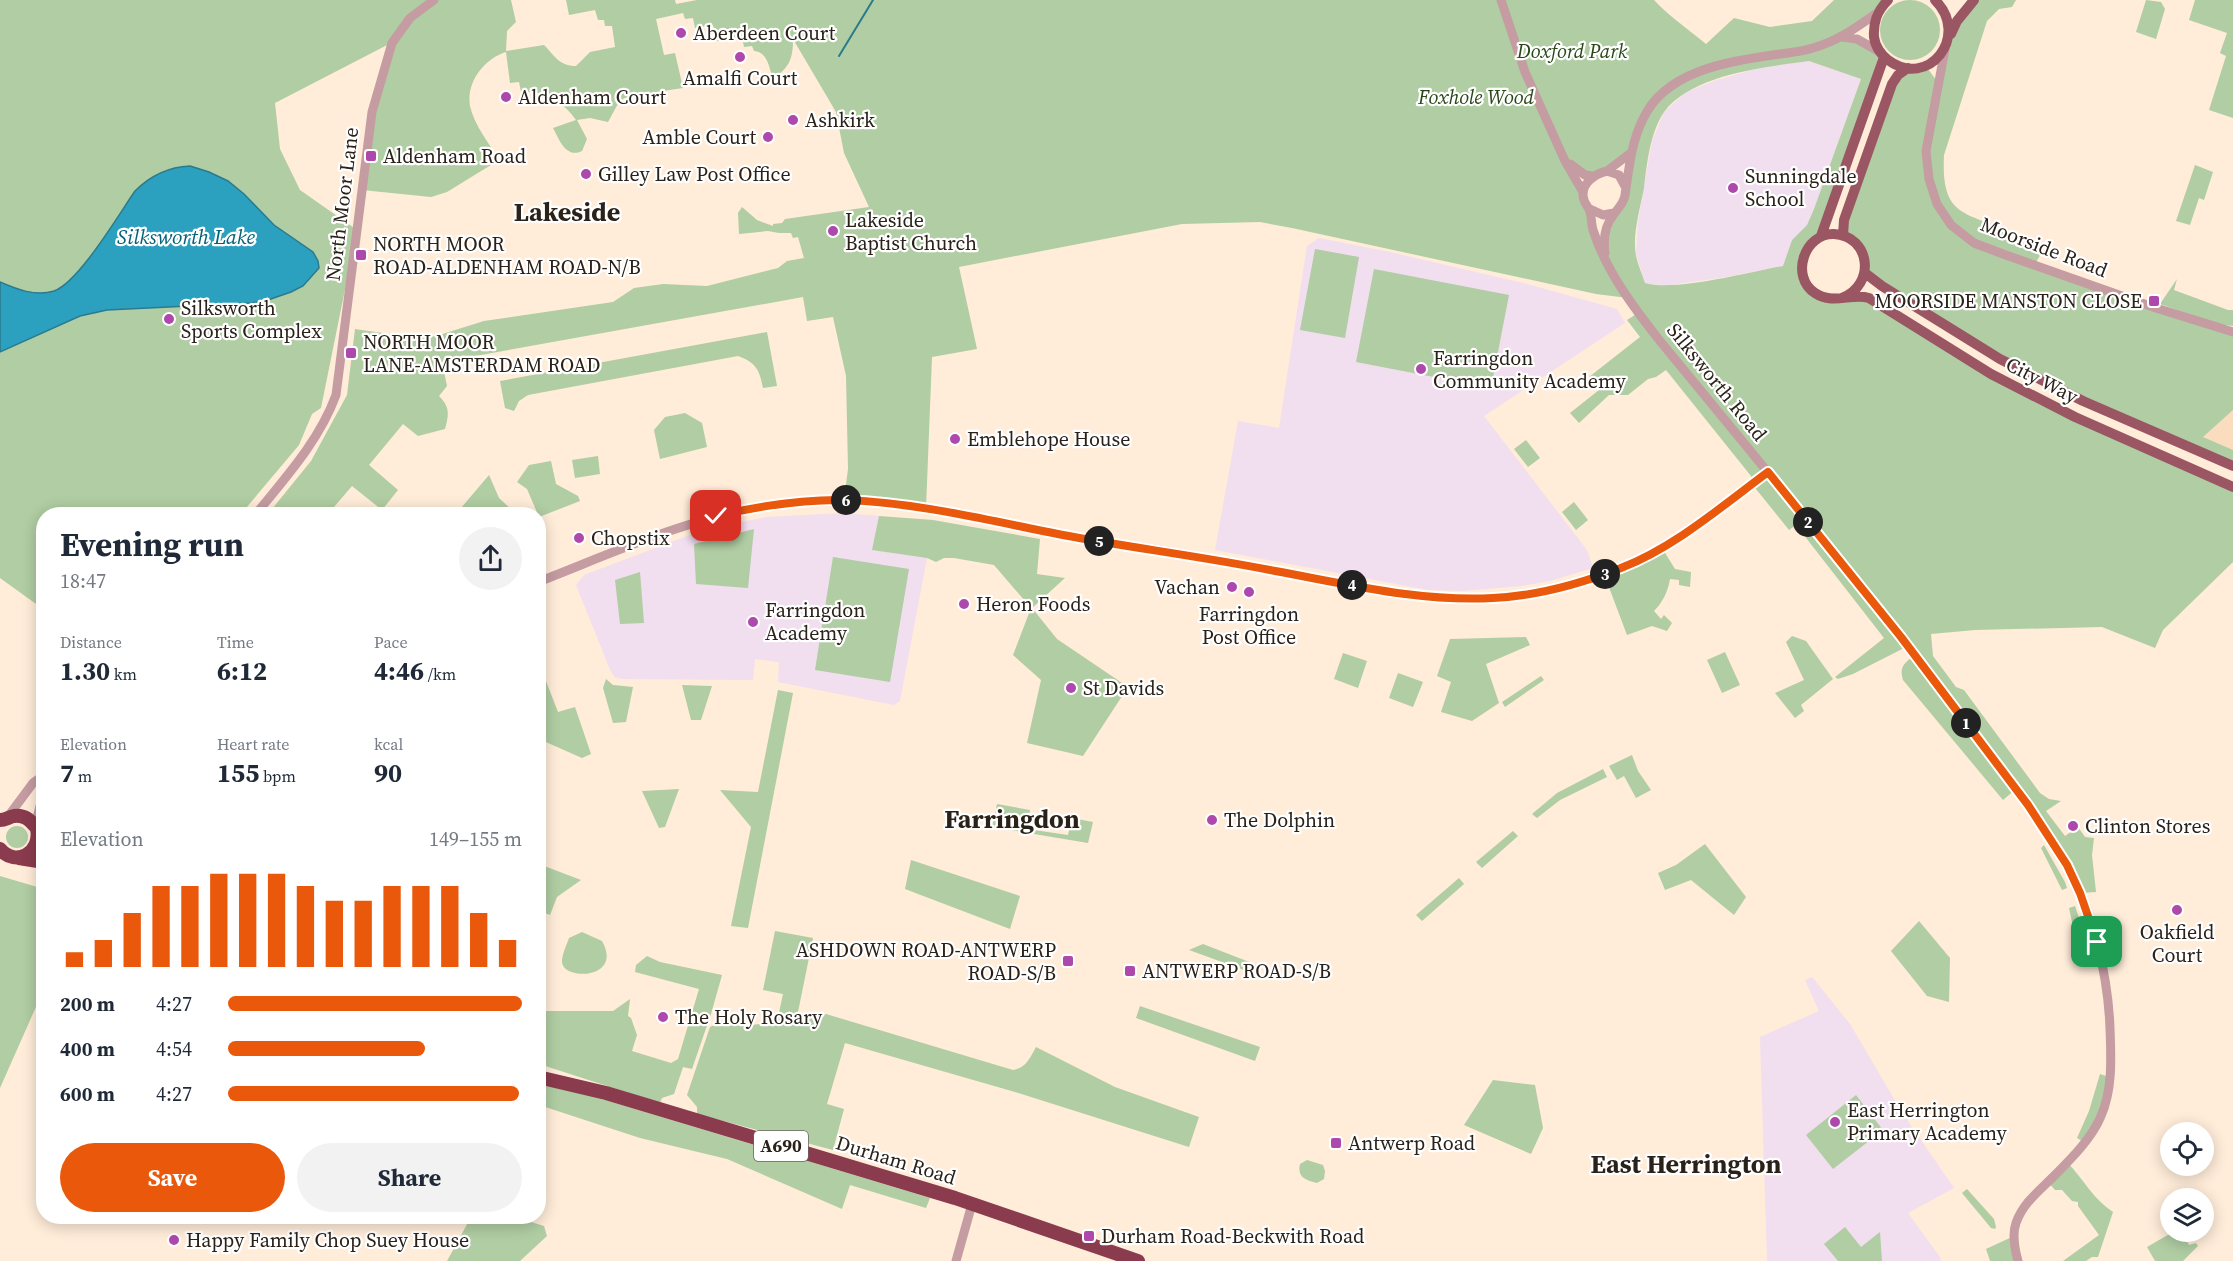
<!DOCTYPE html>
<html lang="en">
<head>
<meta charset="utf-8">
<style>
	body { margin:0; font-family:"Source Serif 4",serif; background:#f2f2f3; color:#1f2937; height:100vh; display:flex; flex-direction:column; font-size:22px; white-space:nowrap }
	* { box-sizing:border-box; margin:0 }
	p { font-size:20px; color:#747a83 }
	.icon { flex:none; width:33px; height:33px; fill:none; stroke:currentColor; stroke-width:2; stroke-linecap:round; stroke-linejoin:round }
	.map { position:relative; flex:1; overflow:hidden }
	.panel { position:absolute; left:36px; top:507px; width:510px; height:717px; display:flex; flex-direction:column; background:#fff; border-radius:24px; box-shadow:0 3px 15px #0003 }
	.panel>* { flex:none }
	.controls { position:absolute; left:2160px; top:1122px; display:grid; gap:12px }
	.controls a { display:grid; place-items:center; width:54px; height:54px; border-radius:50%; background:#fff; box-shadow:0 3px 15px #0003; font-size:30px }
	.pin { position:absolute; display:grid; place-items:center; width:51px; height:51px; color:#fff; margin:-26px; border-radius:12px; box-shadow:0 3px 9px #0006 }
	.km { position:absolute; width:30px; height:30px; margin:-15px; border-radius:50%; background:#222; color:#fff; font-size:16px; line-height:30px; text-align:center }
	.round { display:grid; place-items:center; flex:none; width:63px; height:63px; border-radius:32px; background:#f2f2f3 }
	.headline { display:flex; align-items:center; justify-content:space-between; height:102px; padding:0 24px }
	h1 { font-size:33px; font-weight:700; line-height:45px }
	.stats { display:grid; grid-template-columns:repeat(3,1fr); gap:9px; height:102px; padding:6px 24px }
	.stats div { display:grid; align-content:center }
	.stats b { font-size:26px; font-weight:700 }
	.stats small { font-size:16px; font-weight:400 }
	.stats p { font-size:16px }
	.chart { height:168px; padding:12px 24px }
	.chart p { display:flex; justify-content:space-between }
	.chart svg { width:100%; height:108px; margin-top:6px; stroke:#ea580c; stroke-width:6 }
	.cta { display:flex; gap:12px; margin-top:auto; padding:12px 24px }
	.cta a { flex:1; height:69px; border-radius:36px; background:#ea580c; color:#fff; font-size:24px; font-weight:700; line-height:69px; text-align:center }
	.cta a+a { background:#f2f2f3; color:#1f2937 }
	ul { padding:0 24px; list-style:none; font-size:20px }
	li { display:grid; grid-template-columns:96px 72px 1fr; align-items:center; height:45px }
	li i { height:15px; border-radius:8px; background:#ea580c }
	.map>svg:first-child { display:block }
	.built { fill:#faddbf }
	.education { fill:#f1deef }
	.green { fill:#b0cda3; fill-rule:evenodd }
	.water { fill:#2ca0bf; stroke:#2b7a8d; stroke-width:1.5 }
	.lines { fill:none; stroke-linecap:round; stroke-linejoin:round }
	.stream { stroke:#2b7a8d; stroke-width:2 }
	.minor { stroke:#c49ca2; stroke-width:9 }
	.major { stroke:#9a5663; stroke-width:10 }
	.highway { stroke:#8a3b4d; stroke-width:14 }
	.route-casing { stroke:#fff; stroke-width:12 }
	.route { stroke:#ea580c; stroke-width:8 }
	.poi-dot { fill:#ad48ad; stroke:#fff; stroke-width:2 }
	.labels { text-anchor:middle; stroke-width:4.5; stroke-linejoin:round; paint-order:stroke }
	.shield { fill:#fff; stroke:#6a645e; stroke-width:1.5 }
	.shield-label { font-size:18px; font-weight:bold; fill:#2a2219 }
	.poi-label { font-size:20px; fill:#2a2219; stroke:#fff; text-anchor:start }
	.park-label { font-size:20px; font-style:italic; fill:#284717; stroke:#fff }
	.street-label { font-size:20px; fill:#2a2219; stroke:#fff }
	.water-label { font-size:21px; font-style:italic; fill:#036278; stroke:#fff }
	.district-label { font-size:26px; font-weight:bold; fill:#2a2219; stroke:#fff }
</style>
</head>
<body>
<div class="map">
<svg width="2233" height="1261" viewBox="0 0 2233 1261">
	<rect width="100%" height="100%" fill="#ffecd9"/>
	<!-- built -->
	<path class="built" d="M2233 410V454L2203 437Z"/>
	<!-- education -->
	<path class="education" d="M1809 61 1861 79 1814 209 1807 225 1792 240 1783 266 1726 277 1664 286 1645 283 1636 254 1638 221 1652 141 1664 112 1686 92 1717 80 1763 67Z
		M1319 238 1390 252 1531 285 1617 309 1625 323 1484 416 1587 550 1593 568 1550 581 1521 586 1463 591 1428 590 1215 550 1238 421 1279 428 1307 246Z
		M844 513 879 516 873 550 927 558 900 701 894 705 778 682 779 662 755 659 753 680 622 679 615 677 611 672 576 585 584 575 703 530 767 517Z
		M1812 977 1850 1024 1903 1114 1954 1188 1908 1213 1940 1257 1941 1261H1767L1760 1037 1819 1011 1805 980Z"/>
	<!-- green -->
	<path class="green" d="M1880 30a30 30 0 1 1 60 0a30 30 0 1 1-60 0Z
		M0 0H511L516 22 507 31 506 51 544 45C555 56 559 66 576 66L590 52 615 47 612 26H605L604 20H598L595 10 569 15 566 0H675L676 4 697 0H1654C1670 17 1688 29 1706 44L1734 18 1770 27 1812 21 1834 0H1883L1881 6 1843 37 1880 52 1826 226 1802 260 1814 292 1861 296 1991 374 2233 487V562L2163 630 2155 648 2102 627 1975 630 1931 634 1933 656 1956 687 1964 690 2040 793 2049 799 2061 801 2046 811 2065 836 2078 827 2085 837 2094 838 2092 855 2096 892 2080 893 2016 789 2003 800 1903 680C1899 667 1904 663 1915 655L1908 646 1853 674 1838 679 1835 677 1884 638 1796 525 1789 530 1752 484 1755 481 1666 370 1656 377 1648 379 1628 395H1609L1579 423 1570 413 1599 390 1589 377 1640 337 1627 320 1638 313 1628 298 1596 294 1292 228 1260 222 1182 224 959 267 977 349 932 357 926 508 844 500 848 469 846 376 833 317 807 321 803 297 442 362 447 386 439 396C450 407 449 414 445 429L418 436 403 424 369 465 398 490 382 510 352 486 328 514H268L311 461 347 395 355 329 417 338 436 336 484 321 613 302 634 288 663 284 707 286 778 268 787 261 804 258 798 237 793 238 791 233H779L768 231 739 234 738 213 742 207 757 220 773 226V224L782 223 785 219 869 207 844 153 836 112 793 39C793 58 790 67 773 79 769 68 768 52 754 51L752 46 744 47 742 36 717 41 713 25 695 28 693 18 685 19 683 13 656 19 664 55 675 53 683 88 630 96 620 100 608 122 590 118 577 120 587 139 582 151C566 159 559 139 553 128L576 120C564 102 543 90 521 92L519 82 510 83 506 52C484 59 466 82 470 106 474 125 489 143 499 160L447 192 431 197 362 190 372 112 391 43 275 103 280 149 300 190 357 230 321 408 312 414 299 445 241 514H44L43 609 0 578ZM1809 61 1861 79 1814 209 1807 225 1792 240 1783 266C1749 272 1675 292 1645 283 1642 274 1638 265 1636 256 1632 235 1640 209 1644 188 1647 163 1650 133 1664 112 1692 74 1766 67 1809 61ZM1631 153 1619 209 1604 245 1592 227 1577 171 1600 172Z
		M1974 0H2016L2012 7 1999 9 1987 21 1944 155C1941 215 1962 212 2010 231L2008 238 2027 244 2030 238 2041 242 2045 247 2035 264 2233 332V410L2203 437 2233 450V466L2083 401 1872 279 1866 263 1843 235 1898 75 1926 66 1938 83 1946 48Z
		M2146 0 2161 2 2165 9 2156 39 2136 32Z
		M2195 0H2233V118L2209 110 2226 56 2220 53 2227 33 2189 20Z
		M2195 165 2213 172 2204 200 2199 198 2190 225 2176 221Z
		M1315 249 1359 257 1345 338 1300 330Z
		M1374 269 1509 295 1491 388 1356 362Z
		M2177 279 2174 290 2228 310H2233V326L2217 324 2160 304Z
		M767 332 777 386 763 388C760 371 756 362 738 356L528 395 519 401 514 411 505 408 500 381Z
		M685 413 702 423 707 447 660 459 654 430 665 417Z
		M1526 440 1540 458 1528 467 1514 449Z
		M598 456 600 474 575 478 572 460Z
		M551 461 556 484 578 496 580 501 539 517 527 489 517 482 529 465Z
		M489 475 499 498 514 512 512 514H490L488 512 461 508Z
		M1574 502 1588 520 1576 530 1562 512Z
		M879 516 933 520 1040 539 1037 574 1065 578 1032 608 1057 639 1128 687 1083 756 1027 743 1041 680 1013 655 1031 608 994 565 954 558H944L936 562 927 558 872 550Z
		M754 529 748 588 696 584 694 544Z
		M1662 548 1675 569 1691 572 1690 587 1679 585V580L1670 579C1668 591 1663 602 1654 611L1661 619 1664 615 1672 623 1667 631 1652 626 1627 635 1604 574Z
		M833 557 909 569 890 682 815 670Z
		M640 572 644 623 620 624 615 580Z
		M1792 636 1806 641 1833 679 1801 705 1804 711 1795 718 1775 693 1804 680 1786 642Z
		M1526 637 1530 645 1486 664 1499 703 1472 721 1441 712 1451 682 1437 676 1450 639Z
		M1725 652 1740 685 1722 693 1707 660Z
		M1343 653 1367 661 1358 688 1334 679Z
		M1398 673 1423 682 1413 707 1389 698Z
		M544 676 558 712 575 707 591 754 582 758 539 739V678Z
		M1541 676 1544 680 1505 707 1502 702Z
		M606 679 613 685 633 687 626 722 613 723 603 688Z
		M682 685 712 686 701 720H691Z
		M778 690 793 693 748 928 731 926 751 827 720 790 758 792Z
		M1632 755 1638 771 1651 790 1636 798 1624 776 1617 780 1609 766Z
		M1603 769 1607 777 1560 800 1537 818 1532 814 1557 793Z
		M679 789 665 827 659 828 642 791Z
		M997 804 1030 810 1027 829 1068 835 1072 818 1093 822 1088 843 992 827Z
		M6 837a11 11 0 1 1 22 0a11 11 0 1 1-22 0Z
		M1513 831 1518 836 1482 868 1476 862Z
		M1705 844 1746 897 1734 915 1691 880 1665 890 1658 873 1676 865Z
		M2044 845 2065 882 2067 888 2062 890 2041 848Z
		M911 860 1020 896 1010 929 905 889Z
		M539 864 581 880 557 897 550 915 539 911Z
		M0 876 44 889 43 991 0 1088Z
		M1459 878 1464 884 1422 921 1416 915Z
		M2075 906 2086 939 2085 940 2078 939 2075 936 2069 908Z
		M1919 921 1950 958 1949 1002 1927 996 1891 951Z
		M775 931 813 938 797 1017 826 1014 1013 1070C1026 1068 1030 1058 1036 1047L1115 1087 1199 1117 1189 1147 1015 1092 845 1043 827 1104 844 1109 833 1150 697 1114V1107L687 1095 710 1027 722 1021 751 1025 777 1022 783 994 763 990Z
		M582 932 602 941C624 980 561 981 562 961 562 954 567 944 569 938Z
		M1203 944 1257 965 1255 974 1189 950Z
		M647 956 660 962 722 975 711 1014 692 1069 683 1067 674 1094 662 1098 660 1103 539 1064V1011H613L630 999 628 1016 631 1018 637 1035 632 1051 671 1063 678 1059 699 989 635 972 636 965Z
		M1140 1006 1260 1047 1255 1061 1136 1018Z
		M2100 1074 2109 1077 2101 1115 2084 1142 2077 1138 2089 1111Z
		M539 1080 930 1198 926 1208 850 1185 842 1209 727 1159 640 1138 539 1105Z
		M1493 1080 1535 1085 1543 1128 1531 1154 1464 1125Z
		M1856 1095 1883 1130 1833 1169 1806 1135Z
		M1307 1160 1323 1165 1325 1171 1324 1179 1317 1183C1305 1180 1297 1177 1300 1164Z
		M2068 1163C2083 1179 2094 1200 2113 1212L2098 1257H2092L2086 1261H2063L2099 1235 2078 1206V1202L2072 1201 2062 1190H2055L2048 1182Z
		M1967 1189 1994 1219 1996 1227 1995 1229 1991 1228 1962 1193Z
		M471 1217H515L544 1226 547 1236 520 1261H447Z
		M1845 1227 1861 1247 1880 1232 1882 1261H1838L1824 1244Z
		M2173 1232H2182L2189 1245 2196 1243 2198 1246 2183 1261H2155L2147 1247Z
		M2014 1236 2018 1261H1990L1986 1249Z"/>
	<!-- water -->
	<path class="water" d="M190 166 209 172 228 181 244 194 274 225 313 252 318 261 319 268 303 286 291 292 268 300 251 303 107 310 80 316 0 352V282C16 289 36 297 54 291 79 282 119 214 135 191 150 176 168 167 190 166Z"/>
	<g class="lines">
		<!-- stream -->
		<path class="stream" d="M839 56 873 0"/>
		<!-- minor -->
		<path class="minor" d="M1501 0 1525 72 1565 161 1583 192
			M1842 37 1857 39 1880 52
			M1945 49 1926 151 1929 179 1937 204 1951 225 1974 243 2003 254 2156 308 2233 332
			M1570 164 1585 175 1594 176
			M1607 171 1632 152
			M1626 188 1619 175 1607 171C1594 174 1579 185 1584 200 1585 204 1589 207 1590 212 1592 218 1591 224 1593 230 1606 271 1634 308 1660 341 1757 459 1855 577 1947 698 1988 752 2033 805 2067 864 2093 910 2108 976 2110 1028 2111 1057 2113 1089 2101 1116 2092 1138 2071 1159 2054 1176 2039 1191 2023 1203 2016 1223 2012 1234 2015 1250 2018 1261
			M1590 209 1603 215 1614 213
			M1605 253C1603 239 1605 225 1614 214 1619 207 1624 203 1625 195 1629 169 1631 143 1643 119 1665 71 1726 62 1773 55 1786 53 1801 52 1813 48 1838 41 1857 27 1877 13
			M256 514C286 477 319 441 336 395L372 112 392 43 410 18 434 0
			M538 582C610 554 682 521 758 507 785 501 814 500 841 500 905 500 970 516 1033 529 1094 541 1156 548 1217 560 1304 576 1403 602 1491 598 1535 596 1582 584 1623 568 1676 546 1722 506 1768 472
			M7 818 33 783 44 775
			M35 826 44 790
			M956 1261 972 1204"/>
		<!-- major -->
		<path class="major" d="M1888 0C1877 11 1873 22 1874 37 1875 46 1881 55 1888 60 1928 90 1971 36 1935 0
			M1951 34 1957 21 1974 0
			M1843 235 1844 220 1892 84 1898 75 1908 68
			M1821 236 1884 57
			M1865 273 1882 286 2000 359 2083 401 2233 466
			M1842 298C1876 285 1871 236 1834 234 1804 233 1790 277 1815 293 1833 305 1851 293 1869 298L1991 374 2075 417 2233 487"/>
		<!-- highway -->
		<path class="highway" d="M0 820C5 820 9 817 14 816 29 814 33 826 42 833
			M0 849C16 868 42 852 37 829
			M19 858 44 862
			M538 1077 606 1093 955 1198 1138 1261"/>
	</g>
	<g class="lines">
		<!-- route casing -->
		<g class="route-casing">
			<path id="route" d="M716 516C759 506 802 499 846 500 920 503 991 521 1063 535 1133 548 1205 557 1275 571 1347 584 1419 602 1493 598 1536 596 1580 584 1621 568 1675 547 1722 506 1768 472L1901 637 2028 805 2067 865 2080 893 2097 942"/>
		</g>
		<!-- route -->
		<use href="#route" class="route"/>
	</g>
	<!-- markers -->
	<g class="poi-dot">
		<circle cx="681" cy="33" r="6"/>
		<circle cx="740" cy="57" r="6"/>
		<circle cx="506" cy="97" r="6"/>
		<circle cx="793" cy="120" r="6"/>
		<circle cx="768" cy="137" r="6"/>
		<rect x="365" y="150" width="12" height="12" rx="3"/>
		<circle cx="586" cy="174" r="6"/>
		<circle cx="1733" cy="188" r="6"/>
		<circle cx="833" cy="231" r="6"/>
		<rect x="355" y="249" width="12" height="12" rx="3"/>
		<rect x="2148" y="295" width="12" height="12" rx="3"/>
		<circle cx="169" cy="319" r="6"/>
		<rect x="345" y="347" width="12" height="12" rx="3"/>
		<circle cx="1421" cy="369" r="6"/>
		<circle cx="955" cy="439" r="6"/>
		<circle cx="579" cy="538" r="6"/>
		<circle cx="1232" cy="587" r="6"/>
		<circle cx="1249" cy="592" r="6"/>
		<circle cx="964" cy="604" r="6"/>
		<circle cx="753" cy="622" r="6"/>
		<circle cx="1071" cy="688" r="6"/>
		<circle cx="1212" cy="820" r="6"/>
		<circle cx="2073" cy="826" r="6"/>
		<circle cx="2177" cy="910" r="6"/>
		<rect x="1062" y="955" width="12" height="12" rx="3"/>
		<rect x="1124" y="965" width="12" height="12" rx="3"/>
		<circle cx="663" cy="1017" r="6"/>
		<circle cx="1835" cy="1122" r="6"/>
		<rect x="1330" y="1137" width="12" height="12" rx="3"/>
		<rect x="1083" y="1230" width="12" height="12" rx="3"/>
		<circle cx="174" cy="1240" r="6"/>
	</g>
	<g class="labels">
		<!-- shield labels -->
		<rect class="shield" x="754" y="1131" width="54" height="30" rx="4.5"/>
		<g class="shield-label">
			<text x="781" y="1152">A690</text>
		</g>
		<!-- poi labels -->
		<g class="poi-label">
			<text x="693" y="40">Aberdeen Court</text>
			<text x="740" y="85" text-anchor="middle">Amalfi Court</text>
			<text x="518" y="104">Aldenham Court</text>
			<text x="805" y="127">Ashkirk</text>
			<text x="756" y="144" text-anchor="end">Amble Court</text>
			<text x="383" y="163">Aldenham Road</text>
			<text x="598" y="181">Gilley Law Post Office</text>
			<text x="1745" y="183">Sunningdale<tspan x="1745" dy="23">School</tspan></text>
			<text x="845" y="227">Lakeside<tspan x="845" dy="23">Baptist Church</tspan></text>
			<text x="373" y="251">NORTH MOOR<tspan x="373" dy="23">ROAD-ALDENHAM ROAD-N/B</tspan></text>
			<text x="2142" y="308" text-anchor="end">MOORSIDE MANSTON CLOSE</text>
			<text x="181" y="315">Silksworth<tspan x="181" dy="23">Sports Complex</tspan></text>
			<text x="363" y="349">NORTH MOOR<tspan x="363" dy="23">LANE-AMSTERDAM ROAD</tspan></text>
			<text x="1433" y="365">Farringdon<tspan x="1433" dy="23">Community Academy</tspan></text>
			<text x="967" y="446">Emblehope House</text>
			<text x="591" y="545">Chopstix</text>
			<text x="1220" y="594" text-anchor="end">Vachan</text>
			<text x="976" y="611">Heron Foods</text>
			<text x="765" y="617">Farringdon<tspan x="765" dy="23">Academy</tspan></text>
			<text x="1249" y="621" text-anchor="middle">Farringdon<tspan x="1249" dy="23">Post Office</tspan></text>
			<text x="1083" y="695">St Davids</text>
			<text x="1224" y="827">The Dolphin</text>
			<text x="2085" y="833">Clinton Stores</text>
			<text x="2177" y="939" text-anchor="middle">Oakfield<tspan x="2177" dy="23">Court</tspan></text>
			<text x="1056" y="957" text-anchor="end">ASHDOWN ROAD-ANTWERP<tspan x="1056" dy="23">ROAD-S/B</tspan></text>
			<text x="1142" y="978">ANTWERP ROAD-S/B</text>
			<text x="675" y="1024">The Holy Rosary</text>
			<text x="1847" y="1117">East Herrington<tspan x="1847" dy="23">Primary Academy</tspan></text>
			<text x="1348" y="1150">Antwerp Road</text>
			<text x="1101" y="1243">Durham Road-Beckwith Road</text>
			<text x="186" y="1247">Happy Family Chop Suey House</text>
		</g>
		<!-- park labels -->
		<g class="park-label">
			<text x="1572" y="58">Doxford Park</text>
			<text x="1476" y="104">Foxhole Wood</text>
		</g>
		<!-- street labels -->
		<g class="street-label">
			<text transform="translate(342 204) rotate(-83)" y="7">North Moor Lane</text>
			<text transform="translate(2044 247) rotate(21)" y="7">Moorside Road</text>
			<text transform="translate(2042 380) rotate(27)" y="7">City Way</text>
			<text transform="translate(1717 382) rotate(51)" y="7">Silksworth Road</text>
			<text transform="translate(896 1160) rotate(17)" y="7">Durham Road</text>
		</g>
		<!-- water labels -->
		<g class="water-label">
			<text x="186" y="244">Silksworth Lake</text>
		</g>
		<!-- district labels -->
		<g class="district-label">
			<text x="567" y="221">Lakeside</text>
			<text x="1012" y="828">Farringdon</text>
			<text x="1686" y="1173">East Herrington</text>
		</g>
	</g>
</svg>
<div class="controls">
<a><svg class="icon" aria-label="locate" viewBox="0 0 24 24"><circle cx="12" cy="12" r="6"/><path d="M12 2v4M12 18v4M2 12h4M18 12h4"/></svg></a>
<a><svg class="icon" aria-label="layers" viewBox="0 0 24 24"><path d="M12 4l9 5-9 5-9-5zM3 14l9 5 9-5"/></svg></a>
</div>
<div class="pin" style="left:2097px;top:942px;background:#1e9e55"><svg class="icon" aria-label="arrive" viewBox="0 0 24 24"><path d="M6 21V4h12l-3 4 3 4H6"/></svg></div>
<div class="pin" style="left:716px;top:516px;background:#d93025"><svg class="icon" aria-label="check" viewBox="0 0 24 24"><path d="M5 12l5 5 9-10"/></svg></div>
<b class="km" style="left:1966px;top:723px">1</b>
<b class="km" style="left:1808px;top:522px">2</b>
<b class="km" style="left:1605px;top:574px">3</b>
<b class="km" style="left:1352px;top:585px">4</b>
<b class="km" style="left:1099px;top:541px">5</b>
<b class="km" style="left:846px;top:500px">6</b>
<section class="panel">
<div class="headline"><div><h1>Evening run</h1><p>18:47</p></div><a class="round"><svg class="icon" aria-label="share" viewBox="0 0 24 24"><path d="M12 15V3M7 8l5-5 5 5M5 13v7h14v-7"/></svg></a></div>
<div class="stats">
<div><p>Distance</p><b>1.30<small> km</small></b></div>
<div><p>Time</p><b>6:12</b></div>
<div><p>Pace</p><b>4:46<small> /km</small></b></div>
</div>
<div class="stats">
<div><p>Elevation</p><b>7<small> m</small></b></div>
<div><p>Heart rate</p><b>155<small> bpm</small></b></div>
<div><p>kcal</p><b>90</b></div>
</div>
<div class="chart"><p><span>Elevation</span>149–155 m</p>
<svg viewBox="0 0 160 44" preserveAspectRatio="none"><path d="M5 44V38M15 44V33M25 44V22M35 44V11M45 44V11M55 44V6M65 44V6M75 44V6M85 44V11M95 44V17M105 44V17M115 44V11M125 44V11M135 44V11M145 44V22M155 44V33"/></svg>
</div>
<ul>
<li><b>200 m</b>4:27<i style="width:100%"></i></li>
<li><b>400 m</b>4:54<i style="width:67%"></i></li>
<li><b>600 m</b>4:27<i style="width:99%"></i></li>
</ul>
<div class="cta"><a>Save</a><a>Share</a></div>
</section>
</div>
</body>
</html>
